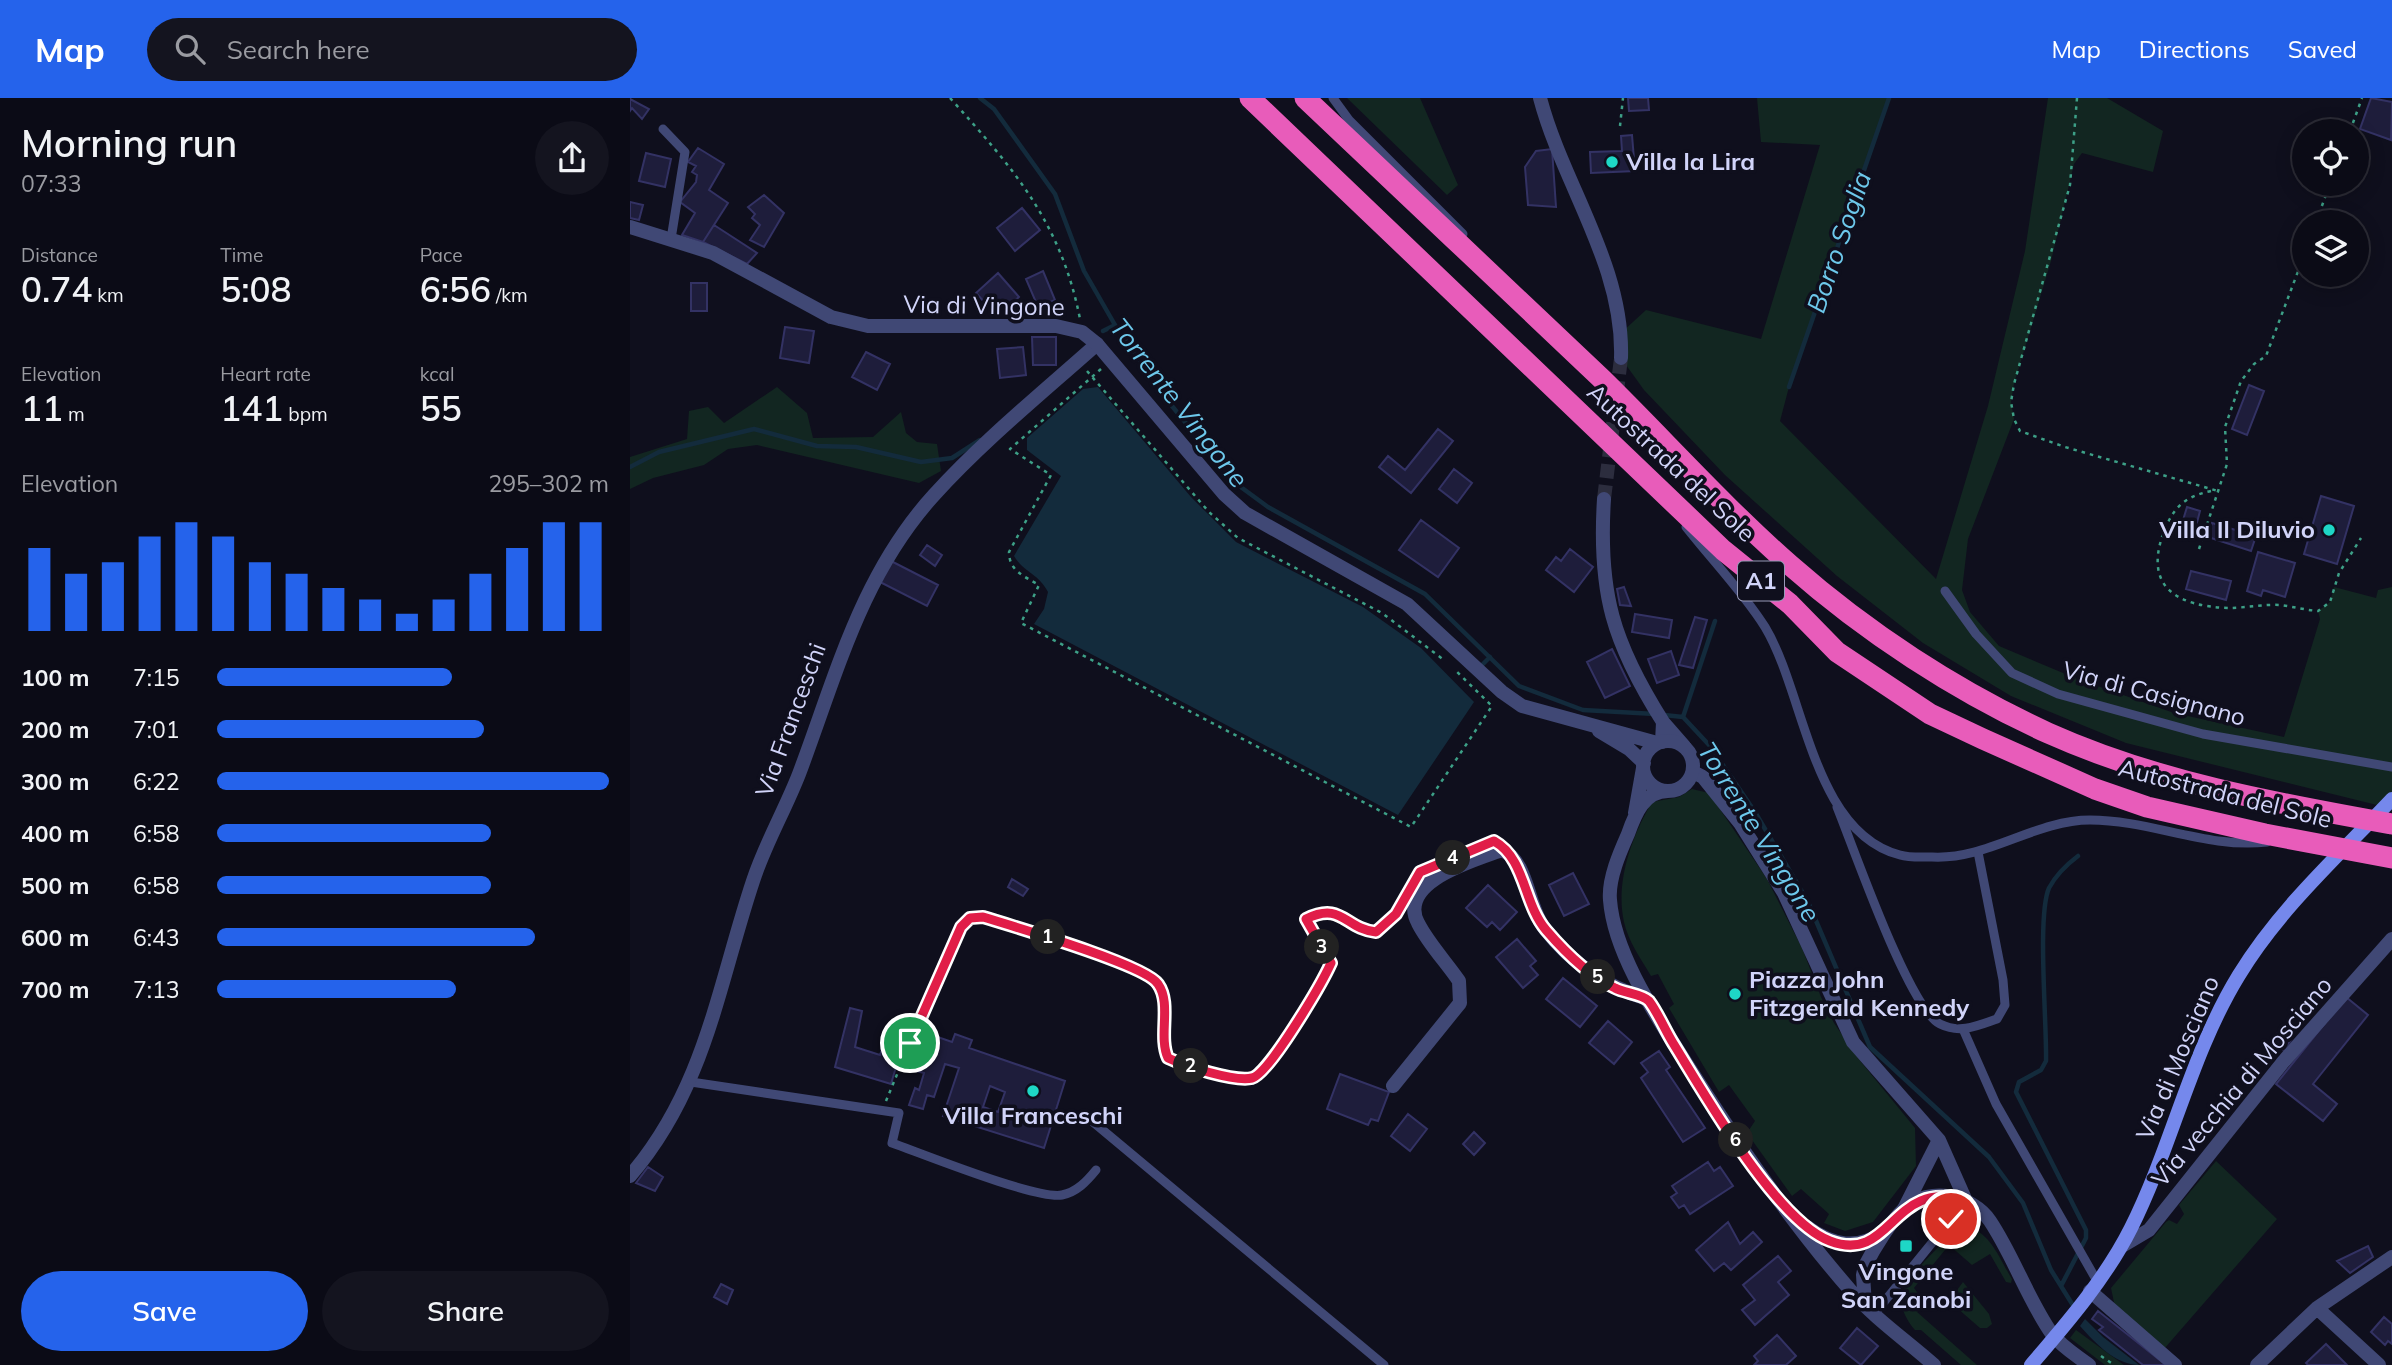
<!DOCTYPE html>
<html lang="en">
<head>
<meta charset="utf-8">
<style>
	body { margin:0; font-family:Mulish,sans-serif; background:#14141f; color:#f1f3f6; height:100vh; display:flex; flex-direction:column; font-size:26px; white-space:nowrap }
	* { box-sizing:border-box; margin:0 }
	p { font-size:23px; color:#9a9ba1 }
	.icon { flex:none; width:38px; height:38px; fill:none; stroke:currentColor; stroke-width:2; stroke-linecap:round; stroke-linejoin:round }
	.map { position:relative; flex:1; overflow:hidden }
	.side { display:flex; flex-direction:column; background:#0b0b16; width:630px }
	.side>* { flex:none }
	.buttons { position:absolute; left:1662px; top:21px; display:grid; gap:14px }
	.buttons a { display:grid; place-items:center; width:77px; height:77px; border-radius:50%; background:#0b0b16; box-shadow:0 4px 18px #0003,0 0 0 2px #2b2b35; font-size:35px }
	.pin { position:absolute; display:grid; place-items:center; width:60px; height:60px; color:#fff; margin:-30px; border:4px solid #fff; border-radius:50%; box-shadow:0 2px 7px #0007 }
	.km { position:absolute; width:35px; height:35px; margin:-18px; border-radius:50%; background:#222; color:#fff; font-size:19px; line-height:35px; text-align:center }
	.round { display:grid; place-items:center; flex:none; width:74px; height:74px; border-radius:37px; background:#14141f }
	.headline { display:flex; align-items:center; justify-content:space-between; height:119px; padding:0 21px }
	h1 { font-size:38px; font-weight:600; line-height:52px }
	.metrics { display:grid; grid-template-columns:repeat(3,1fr); gap:10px; height:119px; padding:7px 21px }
	.metrics div { display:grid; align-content:center }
	.metrics b { font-size:35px; font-weight:600 }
	.metrics small { font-size:19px; font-weight:400 }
	.metrics p { font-size:19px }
	.chart { height:196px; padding:14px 21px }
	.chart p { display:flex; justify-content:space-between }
	.chart svg { width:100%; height:126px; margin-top:7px; stroke:#2563eb; stroke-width:6 }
	.action { display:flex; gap:14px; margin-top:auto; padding:14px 21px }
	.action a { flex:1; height:80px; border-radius:42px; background:#2563eb; color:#fff; font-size:28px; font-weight:600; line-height:80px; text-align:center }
	.action a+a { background:#14141f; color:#f1f3f6 }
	ul { padding:0 21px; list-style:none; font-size:23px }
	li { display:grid; grid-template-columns:112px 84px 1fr; align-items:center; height:52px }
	li i { height:18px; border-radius:9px; background:#2563eb }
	header { display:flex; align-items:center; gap:42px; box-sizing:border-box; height:98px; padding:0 35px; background:#2563eb; color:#fff }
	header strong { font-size:33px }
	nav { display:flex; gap:38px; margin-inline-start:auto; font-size:24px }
	.search { width:490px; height:63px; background:#14141f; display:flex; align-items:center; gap:18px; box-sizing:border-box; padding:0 24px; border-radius:38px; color:#9a9ba1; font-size:26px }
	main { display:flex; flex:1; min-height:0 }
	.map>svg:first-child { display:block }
	.green { fill:#122621 }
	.water { fill:#132b3c }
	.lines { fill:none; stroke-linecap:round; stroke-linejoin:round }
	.stream { stroke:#132b3c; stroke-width:4.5 }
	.building { fill:#1e1d3b; stroke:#333264; stroke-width:2; fill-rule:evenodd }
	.minor-tunnel { stroke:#2c2d3e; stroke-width:14; stroke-dasharray:14 7; stroke-linecap:butt }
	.path { stroke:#3da087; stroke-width:2.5; stroke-dasharray:3.5 5; stroke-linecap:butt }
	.service { stroke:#404875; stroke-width:9 }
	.pedestrian { stroke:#404875; stroke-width:14 }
	.minor { stroke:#404875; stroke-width:14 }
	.tertiary { stroke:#404875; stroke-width:14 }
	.secondary { stroke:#7588ec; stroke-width:14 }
	.motorway { stroke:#e85cba; stroke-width:21 }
	.route-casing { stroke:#fff; stroke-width:14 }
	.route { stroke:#e11d48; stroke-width:9 }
	.poi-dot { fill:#1ed7c6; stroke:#0f0f1d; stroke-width:2.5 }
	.labels { text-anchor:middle; stroke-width:7; stroke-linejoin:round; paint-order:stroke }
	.shield { fill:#0f0f1d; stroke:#9799b7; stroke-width:2 }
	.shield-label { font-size:23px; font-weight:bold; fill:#d1d4f9 }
	.poi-label { font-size:24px; font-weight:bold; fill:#d1d4f9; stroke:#0f0f1d; text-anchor:start }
	.street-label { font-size:24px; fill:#d1d4f9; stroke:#0f0f1d }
	.water-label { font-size:26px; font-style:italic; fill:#6dc8eb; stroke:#0f0f1d }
</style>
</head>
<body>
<header>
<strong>Map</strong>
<div class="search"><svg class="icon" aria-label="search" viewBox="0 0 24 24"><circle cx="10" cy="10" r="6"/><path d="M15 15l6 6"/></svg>Search here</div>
<nav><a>Map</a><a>Directions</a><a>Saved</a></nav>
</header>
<main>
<section class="side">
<div class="headline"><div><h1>Morning run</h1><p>07:33</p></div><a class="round"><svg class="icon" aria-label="share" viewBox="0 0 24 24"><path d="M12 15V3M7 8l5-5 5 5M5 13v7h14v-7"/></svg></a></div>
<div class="metrics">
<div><p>Distance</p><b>0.74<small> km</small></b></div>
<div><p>Time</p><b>5:08</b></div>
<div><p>Pace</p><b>6:56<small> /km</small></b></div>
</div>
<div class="metrics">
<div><p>Elevation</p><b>11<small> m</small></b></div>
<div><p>Heart rate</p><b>141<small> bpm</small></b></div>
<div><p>kcal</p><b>55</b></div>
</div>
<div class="chart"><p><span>Elevation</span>295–302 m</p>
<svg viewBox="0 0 160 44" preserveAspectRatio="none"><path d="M5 44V15M15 44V24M25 44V20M35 44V11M45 44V6M55 44V11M65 44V20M75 44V24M85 44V29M95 44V33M105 44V38M115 44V33M125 44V24M135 44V15M145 44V6M155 44V6"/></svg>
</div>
<ul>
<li><b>100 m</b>7:15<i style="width:60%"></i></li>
<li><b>200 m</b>7:01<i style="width:68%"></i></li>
<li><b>300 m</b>6:22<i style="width:100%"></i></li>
<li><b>400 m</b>6:58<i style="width:70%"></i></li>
<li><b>500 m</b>6:58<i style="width:70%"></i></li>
<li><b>600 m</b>6:43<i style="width:81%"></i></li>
<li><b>700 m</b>7:13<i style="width:61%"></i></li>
</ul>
<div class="action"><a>Save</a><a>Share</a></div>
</section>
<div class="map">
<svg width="1762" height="1267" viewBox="0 0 1762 1267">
	<rect width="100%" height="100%" fill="#0f0f1d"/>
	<!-- green -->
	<path class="green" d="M717 0H790L828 87 817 97Z
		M1127 0H1259L1159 289 1150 323 1306 481 1358 308 1395 153 1418 0H1477L1533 33 1523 74 1452 55 1444 66 1421 163 1384 286 1381 304 1384 321 1338 441 1332 492 1340 514 1369 548 1445 580 1544 615 1654 639 1690 521 1688 513 1700 504 1704 489 1746 500 1748 492 1762 489V702L1755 709 1496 645 1381 598 1293 545 1207 478 1095 377 1014 292 991 260 992 234 1016 212 1131 241 1190 47 1131 44Z
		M147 289 177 315 183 340 243 339 271 314 276 335 287 344 307 346 311 373 289 385 127 347 98 351 74 367 23 380 0 391V359L57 341 59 313 78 309 94 325Z
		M1062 691 1079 695 1137 781 1172 850 1191 899 1204 925 1227 959 1285 1030 1286 1068 1243 1124 1215 1133 1194 1125 1199 1116 1171 1091 1162 1098 1117 1035 1125 1023 1099 987 1089 994 1039 910 1044 906 1028 876 1021 878C1011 861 998 843 994 824 985 784 1002 738 1022 704L1049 699Z
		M1586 1063 1647 1121 1534 1251 1485 1209 1481 1190 1536 1124 1539 1122 1547 1126 1554 1116 1549 1107Z
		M1334 1129C1359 1130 1370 1162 1382 1181L1381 1185 1376 1184 1360 1156 1342 1167 1319 1147 1284 1190 1296 1206 1287 1214 1347 1267H1331L1291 1232H1285C1276 1222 1267 1205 1273 1192 1280 1177 1320 1134 1334 1129Z
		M1333 1184 1359 1216 1362 1226 1357 1230H1350L1319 1203Z
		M1446 1232 1494 1267H1475L1440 1240Z"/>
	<!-- water -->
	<path class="water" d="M468 289 561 399 606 444 733 509 791 550 844 604 768 717 404 526 414 511 418 494C408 475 394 475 384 458L431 378 397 352V340L453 291Z
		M1455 1221 1473 1239 1509 1267C1486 1267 1465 1245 1450 1228Z"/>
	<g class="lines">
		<!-- stream -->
		<path class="stream" d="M350 0 364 11 425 96 454 173 485 227 542 308 604 384 638 409 795 496 889 588 953 612 1025 616
			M473 233 485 227
			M1159 289 1259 0
			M0 369 29 354 124 331 187 348 226 349 291 364 322 360 350 342
			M853 566 860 559
			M1034 617 1053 619 1080 648 1125 714 1178 804 1240 949 1359 1059 1393 1105 1421 1172 1444 1209
			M1053 619 1085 523
			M1431 1188 1456 1140V1132L1386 994 1389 984 1411 972 1416 963C1417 926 1407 817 1419 790 1426 777 1436 767 1448 758"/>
	</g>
	<!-- building -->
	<path class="building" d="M998 0H1018L1019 12 999 13Z
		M1741 0 1762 4 1761 42 1730 31Z
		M0 1 19 11 12 21 2 10 0 13Z
		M1002 37 1005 73 961 75 960 54 992 53 991 38Z
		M68 50 94 66 79 92 98 105 73 144 52 137 65 115 50 104 66 84 67 77 62 74 66 68 58 64Z
		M922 51 926 109 898 107 895 69 906 53Z
		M16 55 41 61 35 89 9 83Z
		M134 97 154 115 134 149 120 142 130 127 122 120 125 116 118 109Z
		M0 104 13 107 9 122 0 120Z
		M392 110 410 132 385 153 367 130Z
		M84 127 127 155 117 166 73 144Z
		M413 173 425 202 408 209 396 181Z
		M368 175 389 199 367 218 346 195Z
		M61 185H77V213H61Z
		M155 229 184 233 179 265 150 260Z
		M402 239H426V267H403Z
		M393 249 396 277 370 280 367 251Z
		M236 254 260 266 247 292 222 279Z
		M1619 287 1634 293 1617 337 1602 331Z
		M808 331 823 343 781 395 749 369 758 358 775 372Z
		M824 371 842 385 827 405 809 391Z
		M1691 398 1724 408 1707 466 1674 456Z
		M1557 409 1570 413 1564 436 1550 432Z
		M791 422 829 450 808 479 769 452Z
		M1582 425 1626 438 1621 453 1578 439Z
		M297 447 312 457 305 468 290 457Z
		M940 451 963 469 944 494 916 472 926 459 931 463Z
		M1628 454 1665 465 1655 499 1633 492 1631 498 1617 493Z
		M261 463 308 487 297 508 250 484Z
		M1561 473 1601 483 1596 502 1556 491Z
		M994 489 1001 508 990 507 987 491Z
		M1005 516 1042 522 1039 540 1002 534Z
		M1065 519 1077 522 1063 570 1049 567Z
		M982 551 1000 588 975 600 957 564Z
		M1041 553 1049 577 1027 585 1018 561Z
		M943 775 959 806 934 818 919 787Z
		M382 781 398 791 393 798 378 789Z
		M858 787 887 814 870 832 862 824 857 829 836 810Z
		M887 841 906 863 900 868 908 877 893 890 866 859Z
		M933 880 967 908 950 929 916 901Z
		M1716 899 1738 917 1683 986 1707 1006 1693 1023 1646 986Z
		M220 910 232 913 225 949 250 957 256 939 273 945 261 986 205 969Z
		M978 923 1002 944 984 966 959 945Z
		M1651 931 1662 941 1653 952 1641 943Z
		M325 936 342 942 339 950 435 983 414 1050 313 1018 329 970 315 966 304 999 297 997 293 1011 279 1007 285 990 289 992 294 975 286 973 288 965 280 962 285 944 297 948 302 937 322 944ZM360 988 375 994 368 1014 353 1009Z
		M1029 953 1040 969 1036 972 1075 1030 1053 1044 1011 980 1018 974 1011 965Z
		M710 976 759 994 748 1023 741 1021 738 1027 697 1011Z
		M778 1016 797 1031 780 1053 761 1038Z
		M844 1034 855 1045 844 1057 833 1046Z
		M1078 1064 1084 1073 1090 1069 1103 1088 1060 1116 1054 1107 1049 1110 1041 1099 1047 1095 1042 1088Z
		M18 1069 33 1079 25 1093 6 1085Z
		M1098 1124 1110 1146 1123 1134 1132 1144 1101 1172 1094 1165 1084 1173 1066 1152Z
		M1738 1148 1743 1159 1720 1175 1707 1163Z
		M1148 1158 1161 1173 1148 1184 1159 1197 1125 1227 1112 1212 1125 1202 1113 1187Z
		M91 1186 103 1192 97 1206 84 1199Z
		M1468 1213 1536 1267H1513L1469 1232 1473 1229 1462 1221Z
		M1754 1219 1762 1226V1246L1758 1243 1755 1247 1741 1234Z
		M1227 1230 1248 1248 1231 1267 1210 1250Z
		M1147 1237 1166 1258 1156 1267H1124L1128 1263 1124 1258Z
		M1696 1246 1717 1267H1678L1676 1265Z"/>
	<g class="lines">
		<!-- minor-tunnel -->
		<path class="minor-tunnel" d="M974 401 991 260"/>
		<!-- path -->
		<path class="path" d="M320 0C383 70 431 124 450 221
			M1447 0 1440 87 1384 286 1381 304 1384 321 1390 333 1435 349 1588 393
			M990 28 993 0
			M1720 33 1732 0
			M1686 124 1700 86
			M471 271 380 351 421 377 379 454C379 473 394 478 409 487L391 525 781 729 862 608 824 571
			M457 273 579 414 608 440 752 515 814 562
			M1581 393C1553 399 1543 410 1533 436 1514 490 1548 508 1598 510 1615 510 1634 506 1651 507 1664 509 1676 512 1688 513L1700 504 1709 475 1731 440
			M1569 451 1597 366 1595 329 1611 283 1624 266 1636 258 1675 155
			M256 1003 307 880 331 829 340 820 353 819C382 828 516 867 528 886 542 906 528 938 538 960 555 968 604 984 622 980 639 976 692 885 701 865L676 821 699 814 746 834 770 809
			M1471 1258 1484 1267"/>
		<!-- service -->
		<path class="service" d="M703 0 719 22 833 136
			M33 31 55 54 41 141
			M1056 429C1082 462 1113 494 1135 529 1175 595 1182 734 1270 757 1280 760 1292 759 1302 759 1358 762 1405 722 1460 722 1520 722 1578 751 1637 744
			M1315 493 1346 536 1382 575 1428 596 1573 636 1762 669
			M1207 709C1223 748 1279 911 1310 926 1330 936 1347 928 1367 921L1375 907 1373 882 1348 754
			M1333 931 1366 1006 1467 1183
			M61 984 269 1015 262 1045C293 1056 407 1102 432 1097 447 1094 457 1083 466 1072
			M457 1019 754 1267
			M1245 1215 1336 1103"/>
		<!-- pedestrian -->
		<path class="pedestrian" d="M1063 674 1073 679 1110 725 1154 795 1223 944 1309 1042 1336 1103
			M1274 1111 1309 1042"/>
		<!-- minor -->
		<path class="minor" d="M910 0C933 87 994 167 991 260
			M974 401C968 495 983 545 1033 624
			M1032 644 1033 624 1054 648
			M763 988 830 905 829 883C816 864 798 845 788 825 766 784 845 762 872 752 899 764 897 809 915 831 941 865 977 889 1017 901
			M0 1078C75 991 88 888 123 783 135 746 155 712 169 676 206 578 231 477 304 397 353 343 412 295 467 246
			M1492 1148 1519 1132 1653 964 1762 841
			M1460 1193 1545 1267
			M1687 1210 1749 1267
			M1627 1267 1687 1210 1762 1159"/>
		<!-- tertiary -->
		<path class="tertiary" d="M0 129 83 155 201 219 238 228H426L452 234 467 246 594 396 615 415 777 506 872 594 892 608 1027 645
			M969 633 999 651 1014 665
			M1013 668a25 25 0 1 1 50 0a25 25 0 1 1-50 0Z
			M1038 693C1014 693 1005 716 998 736 990 754 978 781 980 802 984 856 1027 919 1056 965 1106 1043 1159 1122 1221 1193 1244 1220 1277 1243 1304 1267
			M1005 715 1013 670
			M1177 1129C1203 1148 1227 1152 1254 1134
			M1235 1207 1233 1177 1235 1168C1244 1150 1260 1124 1275 1110 1299 1088 1343 1097 1360 1123 1384 1159 1397 1200 1422 1236 1432 1249 1446 1257 1459 1267"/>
		<!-- secondary -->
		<path class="secondary" d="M1401 1267C1437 1225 1476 1180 1501 1130 1542 1048 1561 955 1609 877 1649 811 1709 757 1762 701"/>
		<!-- motorway -->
		<path class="motorway" d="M620 0 1093 452 1160 506 1207 554 1300 616 1353 641 1465 691 1517 709 1635 736 1762 760
			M675 0C774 94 874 188 973 282 1035 343 1094 409 1160 467 1236 534 1326 593 1418 635 1527 684 1645 705 1762 726"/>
	</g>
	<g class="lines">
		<!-- route casing -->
		<g class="route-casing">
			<path id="route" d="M280 945 331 829 340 820 353 819C382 828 516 867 528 886 542 906 528 938 538 960 555 968 604 984 622 980 639 976 692 885 701 865L676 821C712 803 715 831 746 834L766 816 790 774 864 743C896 761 893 805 916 832 934 853 959 878 985 890 994 895 1012 896 1019 903 1028 915 1035 932 1043 945 1074 995 1146 1123 1200 1143 1263 1167 1261 1079 1336 1103L1321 1121"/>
		</g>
		<!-- route -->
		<use href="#route" class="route"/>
	</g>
	<!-- markers -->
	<g class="poi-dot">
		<circle cx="982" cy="64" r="7"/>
		<circle cx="1699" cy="432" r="7"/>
		<circle cx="1105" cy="896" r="7"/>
		<circle cx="403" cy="993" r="7"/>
		<rect x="1269" y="1141" width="14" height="14" rx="3.5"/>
	</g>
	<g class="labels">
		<!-- shield labels -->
		<rect class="shield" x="1108" y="463.5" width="46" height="39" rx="5"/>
		<g class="shield-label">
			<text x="1131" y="491">A1</text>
		</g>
		<!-- poi labels -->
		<g class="poi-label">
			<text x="996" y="72">Villa la Lira</text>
			<text x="1685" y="440" text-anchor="end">Villa Il Diluvio</text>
			<text x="1119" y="890">Piazza John<tspan x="1119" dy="28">Fitzgerald Kennedy</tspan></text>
			<text x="403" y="1026" text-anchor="middle">Villa Franceschi</text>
			<text x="1276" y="1182" text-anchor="middle">Vingone<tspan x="1276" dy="28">San Zanobi</tspan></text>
		</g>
		<!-- street labels -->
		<g class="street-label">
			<text transform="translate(354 208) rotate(1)" y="8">Via di Vingone</text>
			<text transform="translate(1041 365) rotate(43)" y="8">Autostrada del Sole</text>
			<text transform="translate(1524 596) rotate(15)" y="8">Via di Casignano</text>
			<text transform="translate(161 622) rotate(-70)" y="8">Via Franceschi</text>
			<text transform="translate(1595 696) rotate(14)" y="8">Autostrada del Sole</text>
			<text transform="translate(1548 960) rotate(-67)" y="8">Via di Mosciano</text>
			<text transform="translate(1612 984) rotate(-50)" y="8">Via vecchia di Mosciano</text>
		</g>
		<!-- water labels -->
		<g class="water-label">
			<text transform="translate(1209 144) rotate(-71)" y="9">Borro Soglia</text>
			<text transform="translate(549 305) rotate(52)" y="9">Torrente Vingone</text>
			<text transform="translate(1129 734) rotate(58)" y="9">Torrente Vingone</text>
		</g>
	</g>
</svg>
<div class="buttons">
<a><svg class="icon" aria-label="locate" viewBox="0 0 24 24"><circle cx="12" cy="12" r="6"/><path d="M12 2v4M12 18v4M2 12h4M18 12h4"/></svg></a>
<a><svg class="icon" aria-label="layers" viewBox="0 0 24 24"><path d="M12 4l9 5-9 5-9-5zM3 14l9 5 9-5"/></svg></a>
</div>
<div class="pin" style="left:280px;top:945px;background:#1e9e55"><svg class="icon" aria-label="arrive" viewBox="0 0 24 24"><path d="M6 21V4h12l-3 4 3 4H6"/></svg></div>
<div class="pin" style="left:1321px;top:1121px;background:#d93025"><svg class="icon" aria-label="check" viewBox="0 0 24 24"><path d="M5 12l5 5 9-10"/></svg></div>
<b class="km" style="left:418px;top:839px">1</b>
<b class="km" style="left:561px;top:968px">2</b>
<b class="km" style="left:692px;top:849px">3</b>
<b class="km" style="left:823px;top:760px">4</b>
<b class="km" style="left:968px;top:879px">5</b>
<b class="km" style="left:1106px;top:1042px">6</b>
</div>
</main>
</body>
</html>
